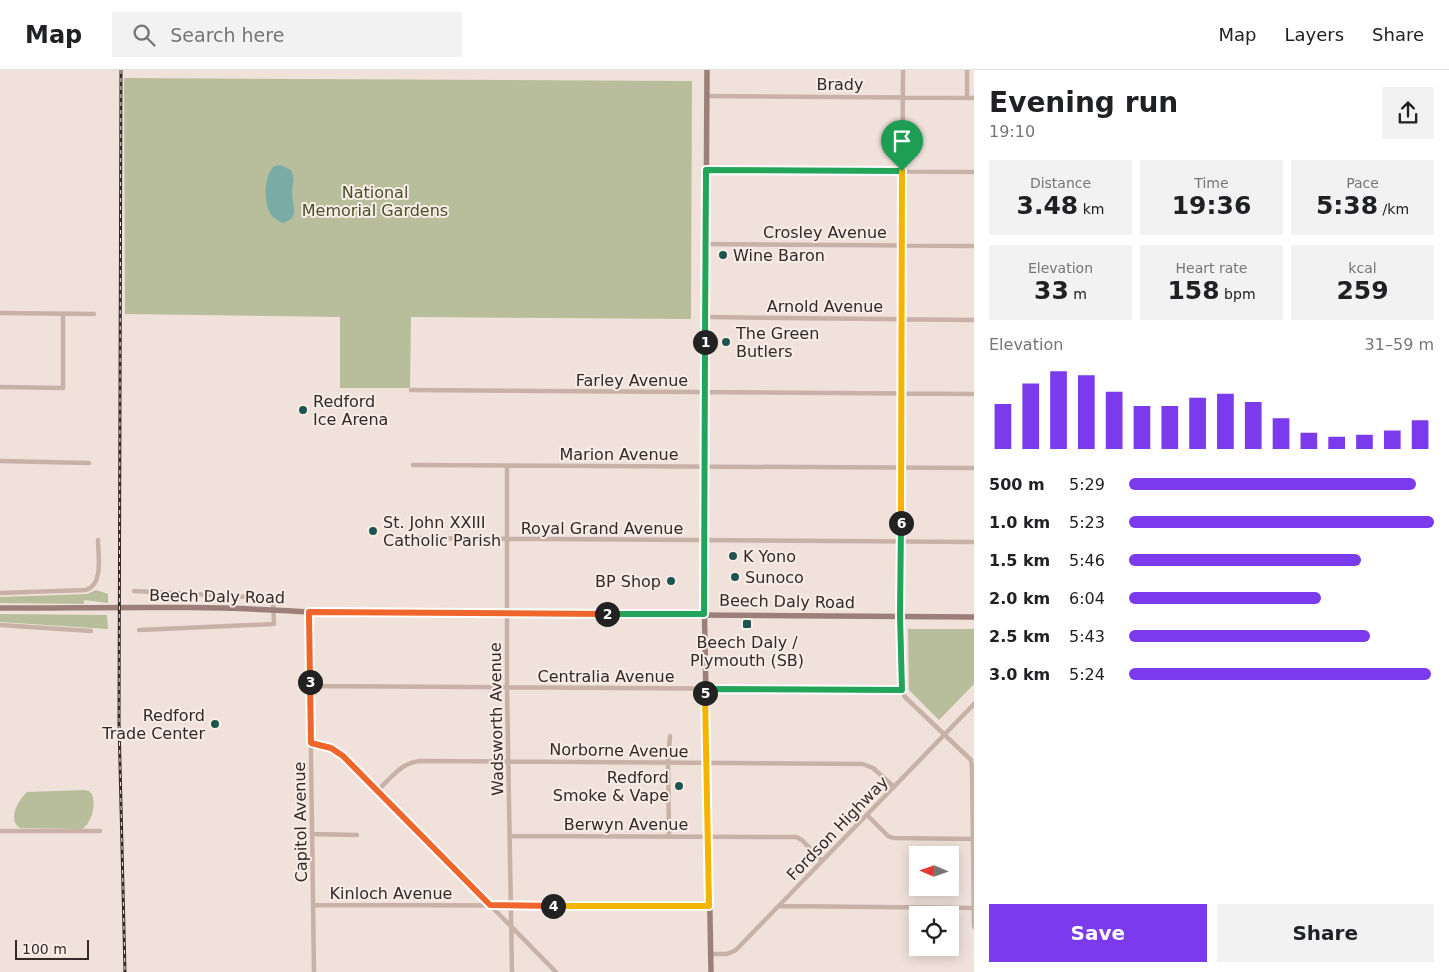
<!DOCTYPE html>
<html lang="en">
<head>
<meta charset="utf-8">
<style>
	body { margin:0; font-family:"DejaVu Sans",sans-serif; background:#f2f2f2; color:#202124; height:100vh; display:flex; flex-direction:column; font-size:19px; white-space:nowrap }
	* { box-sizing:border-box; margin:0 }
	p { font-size:16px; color:#757577 }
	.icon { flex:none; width:28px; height:28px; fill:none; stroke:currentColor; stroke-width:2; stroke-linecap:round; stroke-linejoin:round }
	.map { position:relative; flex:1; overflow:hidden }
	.sheet { display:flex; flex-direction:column; background:#fff; width:475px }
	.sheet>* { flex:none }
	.needle { width:32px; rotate:272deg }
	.tools { position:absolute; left:909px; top:776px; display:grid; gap:10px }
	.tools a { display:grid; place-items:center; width:50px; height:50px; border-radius:0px; background:#fff; box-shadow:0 2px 12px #0003; font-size:25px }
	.scale { position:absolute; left:15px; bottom:12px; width:74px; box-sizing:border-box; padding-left:5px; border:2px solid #342927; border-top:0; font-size:14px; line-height:18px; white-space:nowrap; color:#342927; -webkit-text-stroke:4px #f8ede6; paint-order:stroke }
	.pin { position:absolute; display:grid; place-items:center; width:42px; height:42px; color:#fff; margin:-51px -21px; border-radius:50% 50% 50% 0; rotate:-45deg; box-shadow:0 0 5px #0007 }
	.pin .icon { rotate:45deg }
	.km { position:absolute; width:25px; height:25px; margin:-12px; border-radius:50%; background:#222; color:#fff; font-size:14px; line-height:25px; text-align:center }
	.round { display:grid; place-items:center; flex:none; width:52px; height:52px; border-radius:0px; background:#f2f2f2 }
	.overview { display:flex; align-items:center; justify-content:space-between; height:85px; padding:0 15px }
	h1 { font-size:28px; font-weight:600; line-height:38px }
	.figures { display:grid; grid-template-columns:repeat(3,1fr); gap:8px; height:85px; padding:5px 15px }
	.figures div { display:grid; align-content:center; border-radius:0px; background:#f2f2f2; text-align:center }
	.figures b { font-size:25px; font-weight:600 }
	.figures small { font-size:14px; font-weight:400 }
	.figures p { font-size:14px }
	.chart { height:140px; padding:10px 15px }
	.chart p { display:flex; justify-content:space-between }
	.chart svg { width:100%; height:90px; margin-top:5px; stroke:#7c3aed; stroke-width:6 }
	.cta { display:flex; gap:10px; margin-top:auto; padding:10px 15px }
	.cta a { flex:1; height:58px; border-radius:0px; background:#7c3aed; color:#fff; font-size:20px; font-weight:600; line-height:58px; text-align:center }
	.cta a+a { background:#f2f2f2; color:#202124 }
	ul { padding:0 15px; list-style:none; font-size:16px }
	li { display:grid; grid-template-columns:80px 60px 1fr; align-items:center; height:38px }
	li i { height:12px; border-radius:6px; background:#7c3aed }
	header { display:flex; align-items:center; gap:30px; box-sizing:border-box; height:70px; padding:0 25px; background:#fff; border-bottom:1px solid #e0e0e0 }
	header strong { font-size:24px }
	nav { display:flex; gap:28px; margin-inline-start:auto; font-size:18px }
	.search { width:350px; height:45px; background:#f2f2f2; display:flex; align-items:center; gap:12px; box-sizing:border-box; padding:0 18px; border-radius:0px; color:#757577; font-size:19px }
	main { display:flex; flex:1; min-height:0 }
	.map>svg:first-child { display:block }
	.green { fill:#b8be9b }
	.water { fill:#7aaca7 }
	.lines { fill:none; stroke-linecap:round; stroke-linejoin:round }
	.minor { stroke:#c8b1a6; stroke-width:4.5 }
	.secondary { stroke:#9b7f78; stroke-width:5.5 }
	.rail-casing { stroke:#342927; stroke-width:3 }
	.rail { stroke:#f8ede6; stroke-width:1; stroke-dasharray:4; stroke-linecap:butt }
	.split-1-casing { stroke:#fff; stroke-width:10 }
	.split-2-casing { stroke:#fff; stroke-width:10 }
	.split-3-casing { stroke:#fff; stroke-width:10 }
	.split-4-casing { stroke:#fff; stroke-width:10 }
	.split-5-casing { stroke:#fff; stroke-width:10 }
	.split-6-casing { stroke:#fff; stroke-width:10 }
	.split-7-casing { stroke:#fff; stroke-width:10 }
	.split-1 { stroke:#22a559; stroke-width:6 }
	.split-2 { stroke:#22a559; stroke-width:6 }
	.split-3 { stroke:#f0652b; stroke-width:6 }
	.split-4 { stroke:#f0652b; stroke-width:6 }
	.split-5 { stroke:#f5b400; stroke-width:6 }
	.split-6 { stroke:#22a559; stroke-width:6 }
	.split-7 { stroke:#f5b400; stroke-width:6 }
	.poi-dot { fill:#1e544f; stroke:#f8ede6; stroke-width:2 }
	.labels { text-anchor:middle; stroke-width:4; stroke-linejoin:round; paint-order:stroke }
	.street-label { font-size:16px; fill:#342927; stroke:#f8ede6 }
	.park-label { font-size:16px; fill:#49512c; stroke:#f8ede6 }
	.poi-label { font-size:16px; fill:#342927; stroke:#f8ede6; text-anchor:start }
</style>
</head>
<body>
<header>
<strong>Map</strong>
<div class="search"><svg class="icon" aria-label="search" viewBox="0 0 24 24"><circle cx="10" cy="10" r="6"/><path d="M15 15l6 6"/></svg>Search here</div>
<nav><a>Map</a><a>Layers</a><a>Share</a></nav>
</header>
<main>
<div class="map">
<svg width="974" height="902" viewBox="0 0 974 902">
	<rect width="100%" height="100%" fill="#f0e2da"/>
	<!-- green -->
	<path class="green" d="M124 8 692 11 691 249 411 247 410 318H340V247L125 244Z
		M96 520 108 524V533L84 530V534L0 533V527L87 524Z
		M0 544 107 545 108 559 0 552Z
		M908 559H974V614L939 650 909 620Z
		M84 720 89 721 92 724C96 736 92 752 82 759L20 758C7 750 18 730 27 722Z"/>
	<!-- water -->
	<path class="water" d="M280 95 291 100C296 111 292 113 292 123 292 137 301 147 283 153 277 150 272 148 270 143 263 129 264 107 274 96Z"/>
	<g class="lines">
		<!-- minor -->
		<path class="minor" d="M903 0 900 546 902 620 905 627 971 690 972 698 974 857
			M967 0V28
			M707 26 974 28
			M706 100 974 102
			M706 174 974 176
			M0 243 94 244
			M705 247 974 250
			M0 317 63 318V244
			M411 320 974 324
			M0 391 89 393
			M413 395 974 398
			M507 396V617L512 902
			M410 468 974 472
			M134 521 273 528 274 554 139 560
			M0 523 86 520C104 514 98 485 98 470
			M309 542 314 902
			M0 555 91 561
			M310 616 902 620
			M311 673 331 678 343 686 556 902
			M377 721C390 709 401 693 419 691L863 694 873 698 894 717
			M867 745 888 766 893 768 974 769
			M0 761H100
			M312 764 357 765
			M510 766 796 767 802 770 822 791
			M669 767 668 693 670 666
			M314 835 709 836
			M779 836 974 838
			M710 884H727L736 880 974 634"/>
		<!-- secondary -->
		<path class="secondary" d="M707 0 704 518 711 902
			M0 538C103 538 206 535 309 542L974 547"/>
		<!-- rail casing -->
		<g class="rail-casing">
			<path id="rail" d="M121 0 119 652 125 902"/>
		</g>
		<!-- rail -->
		<use href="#rail" class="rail"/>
	</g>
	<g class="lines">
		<!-- split-1 casing -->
		<g class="split-1-casing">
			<path id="split-1" d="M705 272 706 100 902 101"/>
		</g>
		<!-- split-2 casing -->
		<g class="split-2-casing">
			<path id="split-2" d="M607 544H704L705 272"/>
		</g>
		<!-- split-3 casing -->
		<g class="split-3-casing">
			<path id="split-3" d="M310 612 309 542 607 544"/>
		</g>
		<!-- split-4 casing -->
		<g class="split-4-casing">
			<path id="split-4" d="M310 612 311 673 331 678 343 686 490 835 553 836"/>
		</g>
		<!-- split-5 casing -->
		<g class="split-5-casing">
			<path id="split-5" d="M553 836H709L705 623"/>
		</g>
		<!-- split-6 casing -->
		<g class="split-6-casing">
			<path id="split-6" d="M705 623V619L902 620 900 546 901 453"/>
		</g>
		<!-- split-7 casing -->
		<g class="split-7-casing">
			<path id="split-7" d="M901 453 902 101"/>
		</g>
		<!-- split-1 -->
		<use href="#split-1" class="split-1"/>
		<!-- split-2 -->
		<use href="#split-2" class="split-2"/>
		<!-- split-3 -->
		<use href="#split-3" class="split-3"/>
		<!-- split-4 -->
		<use href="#split-4" class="split-4"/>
		<!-- split-5 -->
		<use href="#split-5" class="split-5"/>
		<!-- split-6 -->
		<use href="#split-6" class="split-6"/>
		<!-- split-7 -->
		<use href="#split-7" class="split-7"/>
	</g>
	<!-- markers -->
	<g class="poi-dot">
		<circle cx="723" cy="185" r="5"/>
		<circle cx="726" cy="272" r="5"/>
		<circle cx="303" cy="340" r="5"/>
		<circle cx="373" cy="461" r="5"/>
		<circle cx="733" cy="486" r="5"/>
		<circle cx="735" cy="507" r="5"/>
		<circle cx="671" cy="511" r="5"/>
		<rect x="742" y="549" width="10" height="10" rx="2.5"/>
		<circle cx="215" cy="654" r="5"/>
		<circle cx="679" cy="716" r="5"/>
	</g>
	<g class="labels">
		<!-- street labels -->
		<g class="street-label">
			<text x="840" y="20">Brady</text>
			<text x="825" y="168">Crosley Avenue</text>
			<text x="825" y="242">Arnold Avenue</text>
			<text x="632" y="316">Farley Avenue</text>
			<text x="619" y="390">Marion Avenue</text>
			<text x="602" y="464">Royal Grand Avenue</text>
			<text transform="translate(217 526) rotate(1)" y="6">Beech Daly Road</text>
			<text transform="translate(787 531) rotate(1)" y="6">Beech Daly Road</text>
			<text x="606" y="612">Centralia Avenue</text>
			<text transform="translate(496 649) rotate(-91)" y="6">Wadsworth Avenue</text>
			<text transform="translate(619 680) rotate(1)" y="6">Norborne Avenue</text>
			<text transform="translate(300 752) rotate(-91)" y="6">Capitol Avenue</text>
			<text x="626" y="760">Berwyn Avenue</text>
			<text transform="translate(837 758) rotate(-46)" y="6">Fordson Highway</text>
			<text x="391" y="829">Kinloch Avenue</text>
		</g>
		<!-- park labels -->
		<g class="park-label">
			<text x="375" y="128">National<tspan x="375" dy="18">Memorial Gardens</tspan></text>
		</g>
		<!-- poi labels -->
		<g class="poi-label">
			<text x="733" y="191">Wine Baron</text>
			<text x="736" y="269">The Green<tspan x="736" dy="18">Butlers</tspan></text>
			<text x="313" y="337">Redford<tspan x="313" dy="18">Ice Arena</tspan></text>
			<text x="383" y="458">St. John XXIII<tspan x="383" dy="18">Catholic Parish</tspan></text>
			<text x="743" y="492">K Yono</text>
			<text x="745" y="513">Sunoco</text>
			<text x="661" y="517" text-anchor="end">BP Shop</text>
			<text x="747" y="578" text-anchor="middle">Beech Daly /<tspan x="747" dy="18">Plymouth (SB)</tspan></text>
			<text x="205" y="651" text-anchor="end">Redford<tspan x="205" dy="18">Trade Center</tspan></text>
			<text x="669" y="713" text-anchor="end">Redford<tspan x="669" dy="18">Smoke &amp; Vape</tspan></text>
		</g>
	</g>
</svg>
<div class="tools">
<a><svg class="needle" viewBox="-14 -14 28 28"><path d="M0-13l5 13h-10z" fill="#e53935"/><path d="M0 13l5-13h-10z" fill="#757577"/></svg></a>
<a><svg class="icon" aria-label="locate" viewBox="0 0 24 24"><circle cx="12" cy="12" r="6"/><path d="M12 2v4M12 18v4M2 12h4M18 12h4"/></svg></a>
</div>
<div class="scale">100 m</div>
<div class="pin" style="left:902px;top:101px;background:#1e9e55"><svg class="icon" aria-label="arrive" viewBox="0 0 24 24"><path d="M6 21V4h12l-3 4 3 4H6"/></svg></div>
<b class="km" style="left:705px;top:272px">1</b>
<b class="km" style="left:607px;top:544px">2</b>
<b class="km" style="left:310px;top:612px">3</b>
<b class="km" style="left:553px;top:836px">4</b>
<b class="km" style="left:705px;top:623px">5</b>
<b class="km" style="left:901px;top:453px">6</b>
</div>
<section class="sheet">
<div class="overview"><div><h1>Evening run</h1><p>19:10</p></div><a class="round"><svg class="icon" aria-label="share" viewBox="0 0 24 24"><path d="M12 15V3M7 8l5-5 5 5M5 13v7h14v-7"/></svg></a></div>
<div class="figures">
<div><p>Distance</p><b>3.48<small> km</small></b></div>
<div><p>Time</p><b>19:36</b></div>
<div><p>Pace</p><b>5:38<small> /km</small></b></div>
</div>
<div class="figures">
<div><p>Elevation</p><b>33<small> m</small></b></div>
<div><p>Heart rate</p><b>158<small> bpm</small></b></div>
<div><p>kcal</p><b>259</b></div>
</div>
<div class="chart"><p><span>Elevation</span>31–59 m</p>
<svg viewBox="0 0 160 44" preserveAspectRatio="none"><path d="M5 44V22M15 44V12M25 44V6M35 44V8M45 44V16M55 44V23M65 44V23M75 44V19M85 44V17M95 44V21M105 44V29M115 44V36M125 44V38M135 44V37M145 44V35M155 44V30"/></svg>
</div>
<ul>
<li><b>500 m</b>5:29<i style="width:94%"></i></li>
<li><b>1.0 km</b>5:23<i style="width:100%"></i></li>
<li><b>1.5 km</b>5:46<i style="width:76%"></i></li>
<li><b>2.0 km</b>6:04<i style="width:63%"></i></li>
<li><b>2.5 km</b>5:43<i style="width:79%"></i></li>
<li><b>3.0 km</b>5:24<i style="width:99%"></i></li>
</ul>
<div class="cta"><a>Save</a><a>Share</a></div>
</section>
</main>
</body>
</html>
